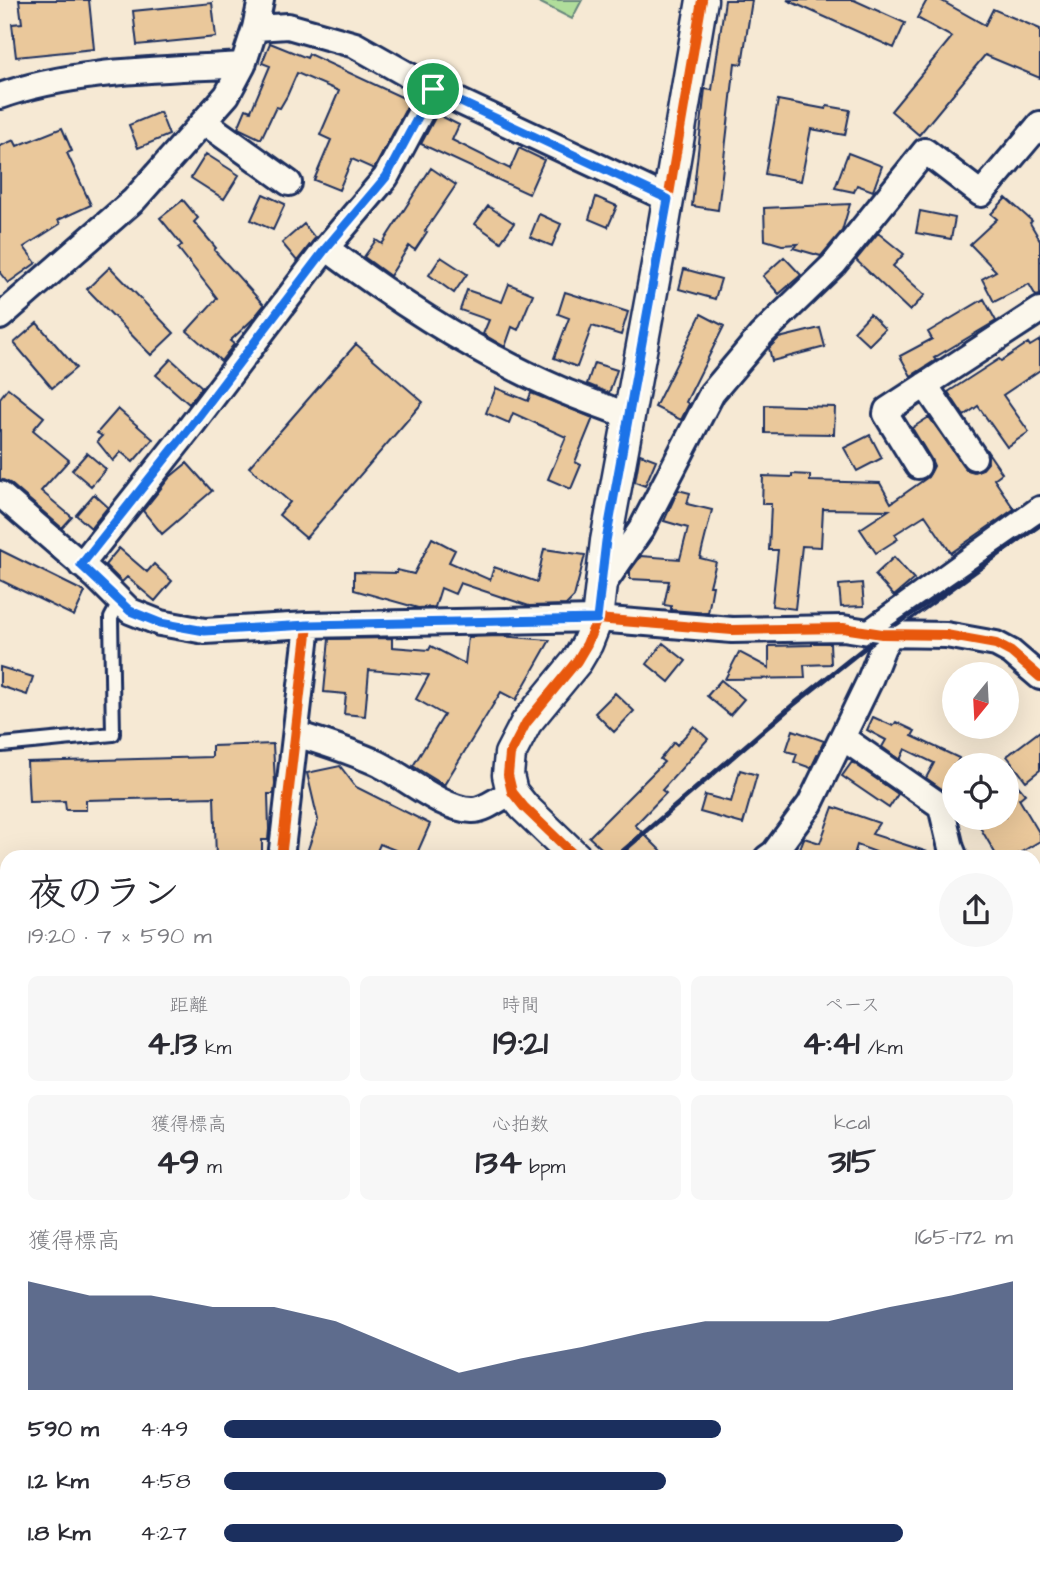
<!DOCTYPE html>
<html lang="ja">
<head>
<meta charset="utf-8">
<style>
	body { margin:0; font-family:"Architects Daughter","Klee One",sans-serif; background:#f7f7f7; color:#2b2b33; height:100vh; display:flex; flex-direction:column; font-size:26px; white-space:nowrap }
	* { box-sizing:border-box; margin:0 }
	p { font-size:23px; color:#7c7c81 }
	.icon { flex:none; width:38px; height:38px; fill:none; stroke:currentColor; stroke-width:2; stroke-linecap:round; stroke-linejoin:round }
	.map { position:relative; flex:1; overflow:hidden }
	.drawer { position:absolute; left:0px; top:850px; width:1041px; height:726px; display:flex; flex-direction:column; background:#fff; border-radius:21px 21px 0 0; box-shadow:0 7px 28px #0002 }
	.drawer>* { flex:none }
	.needle { width:46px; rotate:198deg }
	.controls { position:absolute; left:942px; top:662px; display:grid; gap:14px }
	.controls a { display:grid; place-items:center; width:77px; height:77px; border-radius:50%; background:#fff; box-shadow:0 7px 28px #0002; font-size:35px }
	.pin { position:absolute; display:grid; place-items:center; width:60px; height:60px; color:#fff; margin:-30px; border:4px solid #fff; border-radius:50%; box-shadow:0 2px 7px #0007 }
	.round { display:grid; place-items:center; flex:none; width:74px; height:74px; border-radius:37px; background:#f7f7f7 }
	.headline { display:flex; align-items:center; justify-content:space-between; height:119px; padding:0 28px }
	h1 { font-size:38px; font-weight:700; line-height:52px }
	.figures { display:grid; grid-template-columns:repeat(3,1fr); gap:10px; height:119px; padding:7px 28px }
	.figures div { display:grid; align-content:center; border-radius:10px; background:#f7f7f7; text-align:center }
	.figures b { font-size:35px; font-weight:700 }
	.figures small { font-size:19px; font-weight:400 }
	.figures p { font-size:19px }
	.chart { height:196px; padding:14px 28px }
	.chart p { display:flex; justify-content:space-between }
	.chart svg { width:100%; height:126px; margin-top:7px; fill:#1b2f5e; opacity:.7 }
	ul { padding:0 28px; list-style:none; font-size:23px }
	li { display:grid; grid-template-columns:112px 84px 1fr; align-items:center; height:52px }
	li i { height:18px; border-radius:9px; background:#1b2f5e }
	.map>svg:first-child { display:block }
	.green { fill:#b0dd9b; stroke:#66867c; stroke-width:2 }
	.building { fill:#eac89b; stroke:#1b2f5e; stroke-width:2 }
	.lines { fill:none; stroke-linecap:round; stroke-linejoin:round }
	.service-casing { stroke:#1b2f5e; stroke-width:18 }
	.minor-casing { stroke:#1b2f5e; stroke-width:30 }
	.tertiary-casing { stroke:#1b2f5e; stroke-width:35 }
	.service { stroke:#fbf7ec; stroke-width:12 }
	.minor { stroke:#fbf7ec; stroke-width:24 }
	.tertiary { stroke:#fbf7ec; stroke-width:30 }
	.rail { stroke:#1b2f5e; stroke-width:5 }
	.cycleway-casing { stroke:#fbf7ec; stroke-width:15 }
	.cycleway { stroke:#e8590c; stroke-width:10 }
	.route-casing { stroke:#fff; stroke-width:14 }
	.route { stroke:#1a73e8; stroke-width:9 }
</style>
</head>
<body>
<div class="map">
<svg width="1040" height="1576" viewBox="0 0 1040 1576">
	<rect width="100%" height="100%" fill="#f6e9d4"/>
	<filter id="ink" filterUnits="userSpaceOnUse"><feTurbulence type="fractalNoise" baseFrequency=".0143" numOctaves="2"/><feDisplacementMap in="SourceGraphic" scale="14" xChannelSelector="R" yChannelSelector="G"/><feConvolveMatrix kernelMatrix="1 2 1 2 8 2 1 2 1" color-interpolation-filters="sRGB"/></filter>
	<g filter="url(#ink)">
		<!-- green -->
		<path class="green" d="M535 0H582L572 19Z
			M7 1102V1379L0 1336V1103Z
			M7 1410V1540L0 1549V1423Z"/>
		<!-- building -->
		<path class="building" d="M19 0H89L94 49 16 57 12 24 22 23Z
			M725 0H752L742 64 735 63 718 210 692 206 705 89 712 90Z
			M787 0H854L905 23 894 48Z
			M927 0H940L985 25 993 9 1040 29V78L985 55 919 135 891 111 952 37 917 18Z
			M212 3 216 37 137 45 133 11Z
			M270 43 307 58 309 54 410 101 374 169 352 159 339 190 314 180 331 140 320 135 339 91 297 73 287 96 280 108 276 107 261 139 238 128 246 109 251 111 270 66 262 63Z
			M778 100 826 109 827 106 850 110 845 135 811 129 801 181 765 174Z
			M160 112 169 135 138 148 129 125Z
			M437 114 459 125 452 140 510 169 519 148 544 160 529 194 421 144Z
			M62 128 72 151 67 153 91 205 58 220 60 224 24 247 36 263 8 283 0 273V146L14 140 17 146Z
			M848 153 882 166 873 191 857 185 854 192 835 188Z
			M206 154 239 175 224 199 191 178Z
			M431 168 456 185 425 231 427 232 415 250 409 246 390 276 364 257 376 240 382 244Z
			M263 194 285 204 273 230 251 220Z
			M596 197 617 206 608 227 589 219Z
			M1006 198 1032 221 1030 223 1040 240V295L1036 296 1029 284 994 302 982 279 996 271 970 244 997 219 991 214Z
			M183 200 198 218 194 222 216 248 214 250 264 305 252 320 230 341 234 344 221 361 187 331 217 298 178 248 182 245 160 218Z
			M850 204 842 231 821 256 793 248 798 244 782 245 765 240 764 208Z
			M488 206 514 223 501 242 475 224Z
			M920 211 955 218 951 239 916 233Z
			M539 214 561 224 552 246 530 237Z
			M304 224 315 238 297 261 282 243Z
			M878 233 904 254 893 266 925 295 910 311 856 260Z
			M441 257 467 274 454 293 429 275Z
			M784 257 801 275 779 294 763 276Z
			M110 267 174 333 151 355 87 289Z
			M684 269 721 279 715 299 679 289Z
			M509 284 533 294 518 330 512 327 505 347 483 334 489 320 460 310 467 290 502 302Z
			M565 292 628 312 621 335 592 326 577 367 554 358 569 318 558 314Z
			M984 299 996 321 934 358 936 360 911 376 900 356 932 339 928 332Z
			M701 314 724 326 686 402 689 404 681 420 655 407Z
			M870 314 885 329 869 345 854 331Z
			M37 323 76 368 52 388 14 343Z
			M820 328 825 347 772 361 769 348 779 338Z
			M1040 340V370L1003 395 1029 432 1007 447 978 406 964 416 948 392 999 359 1001 361 1028 343 1030 346Z
			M356 344 423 402 306 538 279 515 290 502 249 467Z
			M171 359 202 387 189 404 156 375Z
			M594 363 617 370 609 393 587 384Z
			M8 388 44 417 33 430 69 460 41 491 72 517 62 528 10 483 0 479V398Z
			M496 388 528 401 531 393 593 418 575 462 581 465 571 489 548 479 566 437 513 413 509 423 486 413Z
			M765 405 835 407 834 434 765 433Z
			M118 409 153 439 133 462 121 452 113 461 97 441 102 436 97 433Z
			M929 417 967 470 974 472 983 469 988 463 987 451 1002 473 994 479 1014 509 951 553 925 515 895 534 898 539 876 553 860 529 889 510 823 509 821 547 802 546 795 609 772 606 778 550H769L771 504H762L763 476 792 477V474L810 475V481L880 483 891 503 928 477 931 472 934 466 931 459 912 428Z
			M870 435 882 458 857 471 844 448Z
			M87 453 106 469 91 486 72 470Z
			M640 454 656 460 645 486 635 482Z
			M187 463 212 491 162 534 143 511 170 477Z
			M678 490 690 493 687 504 712 510 700 558 716 562 710 586H713L708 613 671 610V606L664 605 669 581 630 579V571L641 556 680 559 688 528 664 521Z
			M94 494 108 507 91 528 76 515Z
			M432 538 455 550 449 562 490 580 494 567 537 582 544 549 585 555 574 597 566 605 529 606 460 583 455 594 441 588 435 607 418 608 354 590V572L397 573V570L414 574Z
			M119 548 147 572 154 564 172 581 155 601 127 577 122 582 105 565Z
			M0 550 85 592 74 616 0 580Z
			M894 557 914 579 894 596 875 575Z
			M862 583 864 606 841 607 839 585Z
			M500 636 550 640 516 700 501 692 444 785 413 766 444 715 416 699 429 675 369 670 365 716 344 714 346 694 324 692 329 639 392 638V647L429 650 431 646 465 664 468 637Z
			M663 643 686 661 669 682 647 664Z
			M812 643H830L831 664 804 665 805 678 725 679 739 652 769 668V646L812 645Z
			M0 667 33 677 27 695 0 686Z
			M721 680 744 699 730 715 707 696Z
			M615 693 634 711 614 732 595 713Z
			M873 717 893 726 896 722 915 731 912 736 959 758 956 765H954V787L949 794 926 778 934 763 905 749 900 760 882 747 886 740 867 730Z
			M694 726 708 739 662 790 666 793 635 825 668 858H612L589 837 664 762 660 759 674 742 677 745Z
			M793 730 824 741 811 768 794 762 797 754 786 751Z
			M1040 731V770L1026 781 1007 756Z
			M273 744 275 783 274 794H268L269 829 268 840H262V858H216L214 797 86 800V810H66L65 801 29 802 27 762 212 757V746Z
			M852 762 898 794 889 808 842 776Z
			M340 766 356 787 430 824 415 858 380 844 374 858H305L318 820 307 773Z
			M740 770 757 775 743 824 700 812 705 795 731 802Z
			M1006 772 1025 794 1019 799 1040 834V841L1011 858H998L974 817H1006Z
			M833 807 879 823 872 834 934 854 933 858H892L857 845 853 858H807L798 854 804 838 820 843Z"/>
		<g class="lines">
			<!-- service casing -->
			<g class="service-casing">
				<path id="service" d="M2 745 113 734 111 618 119 603"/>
			</g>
			<!-- minor casing -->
			<g class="minor-casing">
				<path id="minor" d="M255 28 288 26 355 45 433 89 668 199
					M0 96C76 69 163 70 243 65L255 28 261 0
					M204 122 289 183
					M326 248C398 302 476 353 559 389 582 399 606 407 629 416
					M0 317 134 200 227 95 243 65
					M925 385 974 457
					M918 466 886 414 887 410 1040 310
					M0 494 96 577 130 611 160 623 205 631 308 625
					M81 565 188 430 326 248 386 177 433 89
					M600 589 642 528 712 393 761 335 834 264 925 151 981 194 1040 124
					M870 632 1040 509
					M296 734C324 743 351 751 377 763 403 775 444 811 473 810 485 810 501 797 512 792
					M843 738 941 806 951 848 955 858
					M281 858 308 625 597 619 732 630 843 628 882 634 946 635 996 644 1011 652 1040 677
					M767 858 774 853 810 804 869 682 883 647 891 634
					M1034 1436 1040 1432
					M745 1570 752 1576
					M939 1570 945 1576
					M590 1576 599 1570"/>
			</g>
			<!-- tertiary casing -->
			<g class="tertiary-casing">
				<path id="tertiary" d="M577 858 524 807 512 792 508 775 510 754 526 723 577 661 587 644 597 619 606 541 658 259 702 0
					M1034 909 1040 906
					M0 1085H7
					M1034 1405 1040 1412
					M384 1570 385 1576
					M216 1576 221 1570"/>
			</g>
			<!-- service -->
			<use href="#service" class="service"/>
			<!-- minor -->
			<use href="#minor" class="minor"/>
			<!-- tertiary -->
			<use href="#tertiary" class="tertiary"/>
			<!-- rail -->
			<path class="rail" d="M615 858 793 705 882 634 1040 525
				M2 1576 7 1570"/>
			<!-- cycleway casing -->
			<g class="cycleway-casing">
				<path id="cycleway" d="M281 858 308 625 597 619 732 630 843 628 882 634 946 635 996 644 1011 652 1040 677
					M577 858 524 807 512 792 508 775 510 754 526 723 577 661 587 644 597 619 606 541 658 259 702 0"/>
			</g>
			<!-- cycleway -->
			<use href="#cycleway" class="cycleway"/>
		</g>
	</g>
	<g class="lines" filter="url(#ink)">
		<!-- route casing -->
		<g class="route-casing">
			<path id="route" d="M433 89 668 199 606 541 597 619 308 625 205 631 160 623 130 611 81 565 188 430 326 248 386 177Z"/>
		</g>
		<!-- route -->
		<use href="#route" class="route"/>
	</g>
</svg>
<div class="controls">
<a><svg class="needle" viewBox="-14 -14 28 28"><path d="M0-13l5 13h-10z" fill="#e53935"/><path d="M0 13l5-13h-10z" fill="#7c7c81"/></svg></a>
<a><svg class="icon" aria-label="locate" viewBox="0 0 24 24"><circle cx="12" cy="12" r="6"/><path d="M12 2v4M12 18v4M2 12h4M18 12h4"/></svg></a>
</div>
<div class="pin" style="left:433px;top:89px;background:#1e9e55"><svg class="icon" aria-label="arrive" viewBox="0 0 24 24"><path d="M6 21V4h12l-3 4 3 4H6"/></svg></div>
<section class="drawer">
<div class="headline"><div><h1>夜のラン</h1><p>19:20 · 7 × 590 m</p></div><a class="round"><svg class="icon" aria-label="share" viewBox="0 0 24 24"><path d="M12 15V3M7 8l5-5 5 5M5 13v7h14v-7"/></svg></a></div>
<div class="figures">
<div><p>距離</p><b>4.13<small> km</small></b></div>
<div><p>時間</p><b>19:21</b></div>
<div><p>ペース</p><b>4:41<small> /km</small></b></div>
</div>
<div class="figures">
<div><p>獲得標高</p><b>49<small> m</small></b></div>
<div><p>心拍数</p><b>134<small> bpm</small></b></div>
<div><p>kcal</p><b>315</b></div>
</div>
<div class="chart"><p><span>獲得標高</span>165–172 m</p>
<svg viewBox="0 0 160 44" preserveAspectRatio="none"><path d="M0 44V6L10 11L20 11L30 15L40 15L50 20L60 29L70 38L80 33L90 29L100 24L110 20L120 20L130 20L140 15L150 11L160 6V44z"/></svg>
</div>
<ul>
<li><b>590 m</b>4:49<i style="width:63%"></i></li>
<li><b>1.2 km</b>4:58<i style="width:56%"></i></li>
<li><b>1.8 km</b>4:27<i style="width:86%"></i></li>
</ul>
</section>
</div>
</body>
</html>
